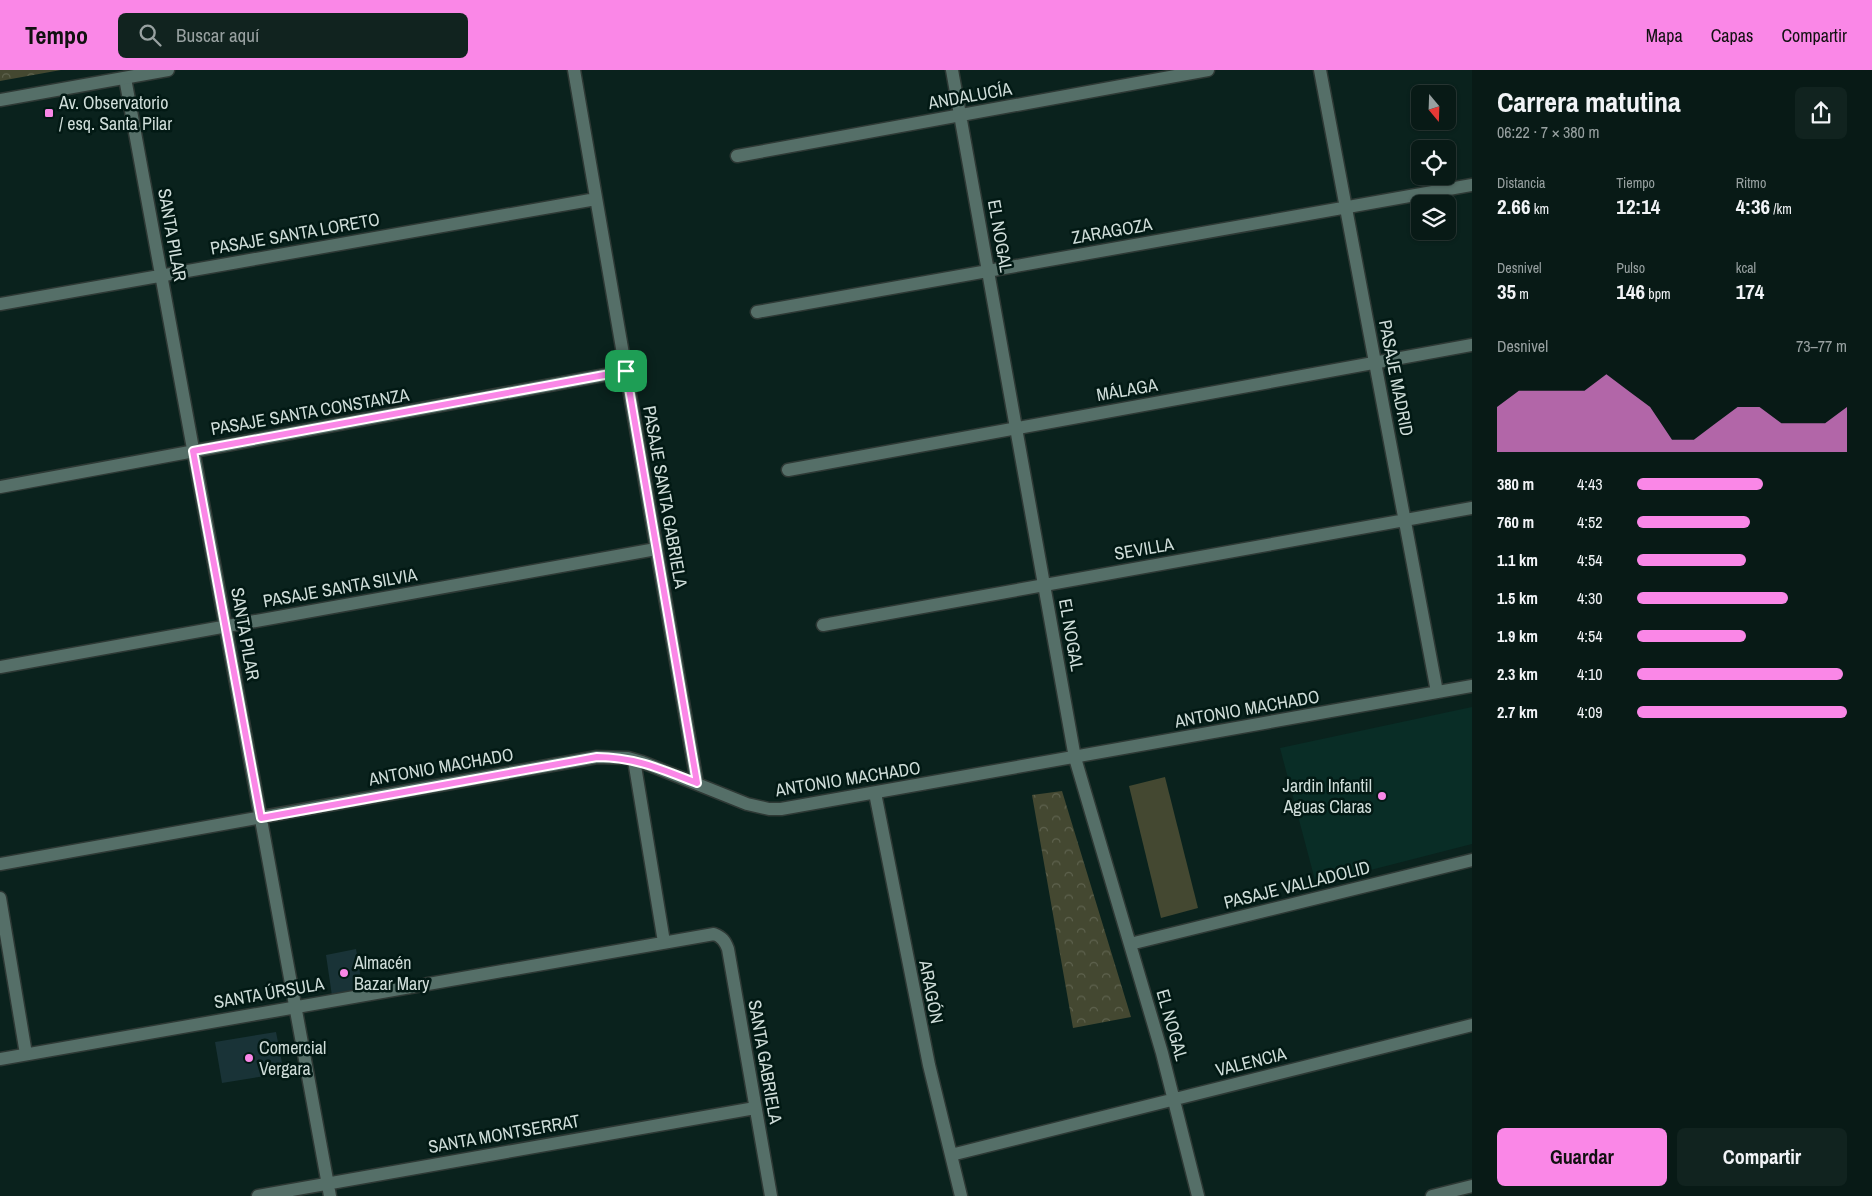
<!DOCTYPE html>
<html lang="es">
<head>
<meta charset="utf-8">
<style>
	body { margin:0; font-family:"Archivo Narrow",sans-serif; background:#11231f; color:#f1f3f6; height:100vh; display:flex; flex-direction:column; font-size:19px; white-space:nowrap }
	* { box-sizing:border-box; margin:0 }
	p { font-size:16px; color:#98a1a1 }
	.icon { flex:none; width:28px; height:28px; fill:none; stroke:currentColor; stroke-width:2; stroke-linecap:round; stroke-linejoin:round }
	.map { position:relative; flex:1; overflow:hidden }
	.sheet { display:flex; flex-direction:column; background:#081a16; width:400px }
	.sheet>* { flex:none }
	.needle { width:32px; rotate:161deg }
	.buttons { position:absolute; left:1411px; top:15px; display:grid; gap:10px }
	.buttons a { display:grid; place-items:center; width:45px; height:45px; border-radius:8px; background:#081a16; box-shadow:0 1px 4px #0004,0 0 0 1px #293835; font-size:25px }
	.pin { position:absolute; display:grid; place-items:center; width:42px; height:42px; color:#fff; margin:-21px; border-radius:10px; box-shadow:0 2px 8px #0006 }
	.round { display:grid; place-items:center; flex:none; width:52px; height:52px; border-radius:8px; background:#11231f }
	.overview { display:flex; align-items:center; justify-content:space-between; height:85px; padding:0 25px }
	h1 { font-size:28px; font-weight:700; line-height:38px }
	.figures { display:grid; grid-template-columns:repeat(3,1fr); gap:8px; height:85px; padding:5px 25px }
	.figures div { display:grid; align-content:center }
	.figures b { font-size:21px; font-weight:700 }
	.figures small { font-size:14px; font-weight:400 }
	.figures p { font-size:14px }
	.chart { height:140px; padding:10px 25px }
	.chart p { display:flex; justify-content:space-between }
	.chart svg { width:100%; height:90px; margin-top:5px; fill:#fa87e7; opacity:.7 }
	.button { display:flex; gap:10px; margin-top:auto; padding:10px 25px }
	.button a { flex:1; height:58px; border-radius:8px; background:#fa87e7; color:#111; font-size:20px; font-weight:700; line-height:58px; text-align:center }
	.button a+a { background:#11231f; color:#f1f3f6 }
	ul { padding:0 25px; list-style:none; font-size:16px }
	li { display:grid; grid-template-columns:80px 60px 1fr; align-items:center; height:38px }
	li i { height:12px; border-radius:6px; background:#fa87e7 }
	header { display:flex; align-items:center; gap:30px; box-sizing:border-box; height:70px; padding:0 25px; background:#fa87e7; color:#111 }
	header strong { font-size:24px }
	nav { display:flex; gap:28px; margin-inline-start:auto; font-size:18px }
	.search { width:350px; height:45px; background:#11231f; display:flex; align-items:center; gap:12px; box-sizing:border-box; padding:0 18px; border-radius:8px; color:#98a1a1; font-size:19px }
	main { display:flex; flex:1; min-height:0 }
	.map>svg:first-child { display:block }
	.built { fill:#092d26 }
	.green { fill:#444831 }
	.forest { fill:url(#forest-crowns) }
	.building { fill:#193337 }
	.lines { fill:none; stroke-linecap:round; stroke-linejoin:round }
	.minor-casing { stroke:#2e3935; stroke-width:15 }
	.secondary-casing { stroke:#2e3935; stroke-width:15 }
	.minor { stroke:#556f68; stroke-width:12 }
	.secondary { stroke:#556f68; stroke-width:12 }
	.route-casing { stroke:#fff; stroke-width:10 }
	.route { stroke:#fa87e7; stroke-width:6 }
	.poi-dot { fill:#fa87e7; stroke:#021914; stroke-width:2 }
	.labels { text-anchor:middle; stroke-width:5; stroke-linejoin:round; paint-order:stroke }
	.street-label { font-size:18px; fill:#cfddd9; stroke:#021914 }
	.poi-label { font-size:18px; fill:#cfddd9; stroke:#021914; text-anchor:start }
</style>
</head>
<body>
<header>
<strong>Tempo</strong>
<div class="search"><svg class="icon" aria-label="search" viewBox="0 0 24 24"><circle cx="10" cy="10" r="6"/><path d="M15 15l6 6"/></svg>Buscar aquí</div>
<nav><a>Mapa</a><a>Capas</a><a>Compartir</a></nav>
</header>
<main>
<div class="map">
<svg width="1472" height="1126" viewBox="0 0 1472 1126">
	<defs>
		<pattern id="forest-crowns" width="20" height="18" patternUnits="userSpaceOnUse" patternTransform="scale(1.25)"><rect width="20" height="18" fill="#444831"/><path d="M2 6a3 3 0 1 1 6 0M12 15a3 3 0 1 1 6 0" fill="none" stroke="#5e624e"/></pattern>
	</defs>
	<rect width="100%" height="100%" fill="#0a221d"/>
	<!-- built -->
	<path class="built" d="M1472 637V774L1316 814 1280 678Z"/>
	<!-- green -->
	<path class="green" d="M1165 707 1198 838 1161 848 1129 716Z"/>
	<!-- forest -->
	<path class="forest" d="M0 0H61L0 11Z
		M1062 721 1131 947 1073 958 1032 725Z"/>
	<!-- building -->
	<path class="building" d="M356 879 363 921 332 926 326 885Z
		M276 962 284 1003 222 1013 215 972Z"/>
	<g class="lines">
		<!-- minor casing -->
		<g class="minor-casing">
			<path id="minor" d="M574 0 697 713
				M952 0 1075 688 1162 983 1198 1126
				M1320 0 1437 622
				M125 8 330 1126
				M737 86 1208 0
				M0 234 596 129
				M757 242 1472 115
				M788 400 1472 275
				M0 417 626 301
				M823 555 1472 438
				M0 597 656 479
				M634 690 664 872
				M875 723 929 995 961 1126
				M0 794 597 687 628 688 642 692 747 734 769 739H781L1472 616
				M0 828 26 984
				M1130 874 1472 790
				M0 989 714 864C722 867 725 871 728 879L771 1126
				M951 1085 1472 955
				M258 1126 755 1038
				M1432 1126 1472 1116"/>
		</g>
		<!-- secondary casing -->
		<g class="secondary-casing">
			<path id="secondary" d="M0 30 168 0"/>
		</g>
		<!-- minor -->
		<use href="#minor" class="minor"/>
		<!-- secondary -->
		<use href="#secondary" class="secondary"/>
	</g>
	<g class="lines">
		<!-- route casing -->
		<g class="route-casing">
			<path id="route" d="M626 301 697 713C663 700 635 687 597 687L261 748 193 381Z"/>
		</g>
		<!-- route -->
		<use href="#route" class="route"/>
	</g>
	<!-- markers -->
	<g class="poi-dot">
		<rect x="44" y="38" width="10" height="10" rx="2.5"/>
		<circle cx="1382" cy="726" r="5"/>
		<circle cx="344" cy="903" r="5"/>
		<circle cx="249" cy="988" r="5"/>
	</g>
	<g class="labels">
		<!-- street labels -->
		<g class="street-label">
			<text transform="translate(970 26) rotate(-10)" y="6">ANDALUCÍA</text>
			<text transform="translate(1112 161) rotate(-10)" y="6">ZARAGOZA</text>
			<text transform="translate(295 164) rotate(-10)" y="6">PASAJE SANTA LORETO</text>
			<text transform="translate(172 165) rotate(80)" y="6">SANTA PILAR</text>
			<text transform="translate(1000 166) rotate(80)" y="6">EL NOGAL</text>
			<text transform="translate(1396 308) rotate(79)" y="6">PASAJE MADRID</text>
			<text transform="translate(1127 320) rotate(-10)" y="6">MÁLAGA</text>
			<text transform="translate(310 342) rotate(-10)" y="6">PASAJE SANTA CONSTANZA</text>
			<text transform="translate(665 427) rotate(80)" y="6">PASAJE SANTA GABRIELA</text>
			<text transform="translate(1144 479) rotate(-10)" y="6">SEVILLA</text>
			<text transform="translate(340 518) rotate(-10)" y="6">PASAJE SANTA SILVIA</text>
			<text transform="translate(245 564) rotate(80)" y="6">SANTA PILAR</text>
			<text transform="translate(1071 565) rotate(80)" y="6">EL NOGAL</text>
			<text transform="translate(1247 639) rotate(-10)" y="6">ANTONIO MACHADO</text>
			<text transform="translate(441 697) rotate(-10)" y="6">ANTONIO MACHADO</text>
			<text transform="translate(848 709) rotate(-9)" y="6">ANTONIO MACHADO</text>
			<text transform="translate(1297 815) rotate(-14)" y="6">PASAJE VALLADOLID</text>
			<text transform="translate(931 922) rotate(79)" y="6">ARAGÓN</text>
			<text transform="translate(269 923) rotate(-10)" y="6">SANTA ÚRSULA</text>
			<text transform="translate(1172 955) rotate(74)" y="6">EL NOGAL</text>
			<text transform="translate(765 992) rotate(80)" y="6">SANTA GABRIELA</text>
			<text transform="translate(1251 992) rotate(-14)" y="6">VALENCIA</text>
			<text transform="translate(504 1064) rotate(-10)" y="6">SANTA MONTSERRAT</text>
		</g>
		<!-- poi labels -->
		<g class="poi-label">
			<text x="59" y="39">Av. Observatorio<tspan x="59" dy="21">/ esq. Santa Pilar</tspan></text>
			<text x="1372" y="722" text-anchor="end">Jardin Infantil<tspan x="1372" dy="21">Aguas Claras</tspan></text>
			<text x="354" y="899">Almacén<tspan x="354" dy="21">Bazar Mary</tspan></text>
			<text x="259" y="984">Comercial<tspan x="259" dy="21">Vergara</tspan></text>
		</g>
	</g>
</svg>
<div class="buttons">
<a><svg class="needle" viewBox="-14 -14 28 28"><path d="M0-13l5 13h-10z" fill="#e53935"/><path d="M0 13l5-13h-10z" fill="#98a1a1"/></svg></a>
<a><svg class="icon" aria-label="locate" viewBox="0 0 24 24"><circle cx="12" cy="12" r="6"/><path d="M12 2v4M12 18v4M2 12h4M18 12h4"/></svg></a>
<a><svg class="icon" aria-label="layers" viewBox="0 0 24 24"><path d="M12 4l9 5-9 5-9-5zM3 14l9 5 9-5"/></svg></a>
</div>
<div class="pin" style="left:626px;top:301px;background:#1e9e55"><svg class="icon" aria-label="arrive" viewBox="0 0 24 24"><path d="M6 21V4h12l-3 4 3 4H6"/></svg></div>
</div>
<section class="sheet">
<div class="overview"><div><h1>Carrera matutina</h1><p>06:22 · 7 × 380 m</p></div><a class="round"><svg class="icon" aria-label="share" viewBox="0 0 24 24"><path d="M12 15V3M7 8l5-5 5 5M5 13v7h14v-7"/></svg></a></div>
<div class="figures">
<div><p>Distancia</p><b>2.66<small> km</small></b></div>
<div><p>Tiempo</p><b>12:14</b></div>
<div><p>Ritmo</p><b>4:36<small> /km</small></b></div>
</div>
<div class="figures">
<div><p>Desnivel</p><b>35<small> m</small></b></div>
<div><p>Pulso</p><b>146<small> bpm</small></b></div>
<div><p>kcal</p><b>174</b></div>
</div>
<div class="chart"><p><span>Desnivel</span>73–77 m</p>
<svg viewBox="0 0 160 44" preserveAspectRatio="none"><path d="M0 44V22L10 14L20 14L30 14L40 14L50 6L60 14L70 22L80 38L90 38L100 30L110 22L120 22L130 30L140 30L150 30L160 22V44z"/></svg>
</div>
<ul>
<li><b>380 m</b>4:43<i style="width:60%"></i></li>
<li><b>760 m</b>4:52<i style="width:54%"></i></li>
<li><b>1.1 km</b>4:54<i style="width:52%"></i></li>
<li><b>1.5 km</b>4:30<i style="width:72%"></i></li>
<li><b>1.9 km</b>4:54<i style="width:52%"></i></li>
<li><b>2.3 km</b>4:10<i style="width:98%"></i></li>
<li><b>2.7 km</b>4:09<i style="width:100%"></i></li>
</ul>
<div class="button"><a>Guardar</a><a>Compartir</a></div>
</section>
</main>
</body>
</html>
